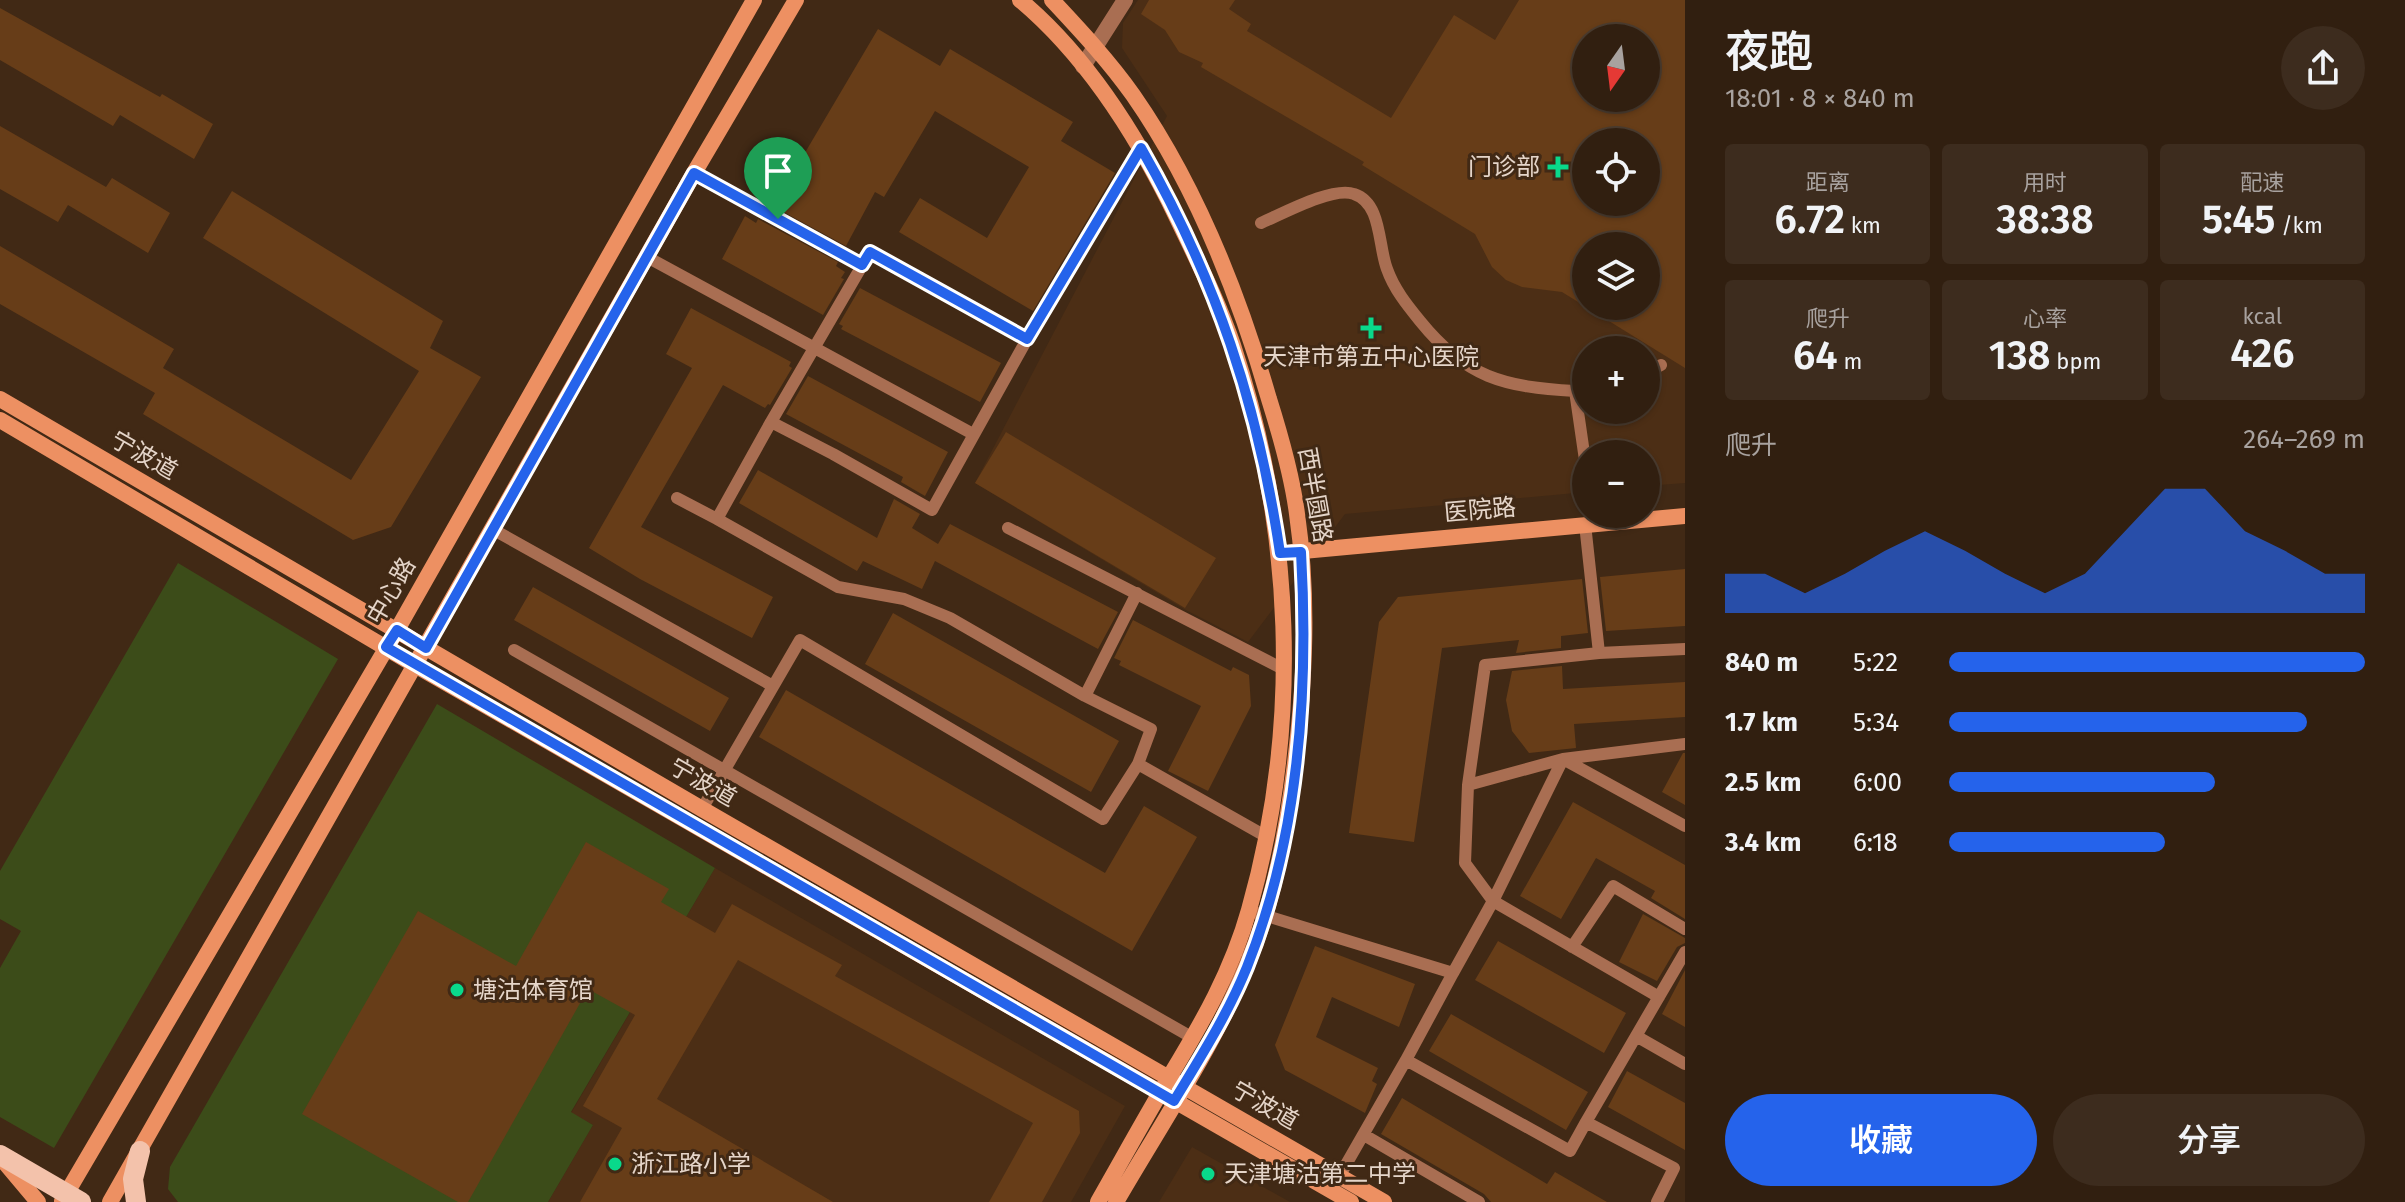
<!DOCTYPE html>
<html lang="zh">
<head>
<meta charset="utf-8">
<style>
	body { margin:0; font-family:"Fira Sans","Noto Sans SC",sans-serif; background:#3d2c1e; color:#f1f3f6; height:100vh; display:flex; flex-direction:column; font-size:30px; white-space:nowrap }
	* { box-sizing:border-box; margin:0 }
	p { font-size:26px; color:#a8a29f }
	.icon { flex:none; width:44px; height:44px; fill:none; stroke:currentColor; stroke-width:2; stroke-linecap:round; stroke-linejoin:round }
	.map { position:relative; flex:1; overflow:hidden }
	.details { display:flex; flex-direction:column; background:#311f10; width:720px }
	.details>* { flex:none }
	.needle { width:52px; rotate:194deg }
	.fabs { position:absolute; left:1572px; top:24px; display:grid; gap:16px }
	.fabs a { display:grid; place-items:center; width:88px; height:88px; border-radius:50%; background:#311f10; box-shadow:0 2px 6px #0004,0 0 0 2px #4c3d30; font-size:40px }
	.pin { position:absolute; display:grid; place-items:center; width:68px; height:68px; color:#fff; margin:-82px -34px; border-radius:50% 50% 50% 0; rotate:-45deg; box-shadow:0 0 8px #0007 }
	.pin .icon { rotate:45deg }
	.round { display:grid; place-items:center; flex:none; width:84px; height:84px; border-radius:42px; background:#3d2c1e }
	.summary { display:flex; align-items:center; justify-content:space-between; height:136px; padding:0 40px }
	h1 { font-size:44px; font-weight:600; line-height:60px }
	.figures { display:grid; grid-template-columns:repeat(3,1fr); gap:12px; height:136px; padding:8px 40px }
	.figures div { display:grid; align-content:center; border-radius:8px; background:#3d2c1e; text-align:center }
	.figures b { font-size:40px; font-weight:600 }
	.figures small { font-size:22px; font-weight:400 }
	.figures p { font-size:22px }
	.chart { height:224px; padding:16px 40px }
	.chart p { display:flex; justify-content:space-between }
	.chart svg { width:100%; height:144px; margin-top:8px; fill:#2563eb; opacity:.7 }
	.primary-button { display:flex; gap:16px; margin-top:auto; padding:16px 40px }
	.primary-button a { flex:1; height:92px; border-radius:48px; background:#2563eb; color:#fff; font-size:32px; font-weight:600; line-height:92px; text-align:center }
	.primary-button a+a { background:#3d2c1e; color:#f1f3f6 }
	ul { padding:0 40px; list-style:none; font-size:26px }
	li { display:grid; grid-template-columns:128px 96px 1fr; align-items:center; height:60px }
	li i { height:20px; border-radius:10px; background:#2563eb }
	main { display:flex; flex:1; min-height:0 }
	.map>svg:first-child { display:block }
	.built { fill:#4c2e15; fill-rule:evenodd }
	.green { fill:#3c4c19 }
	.building { fill:#673d18; fill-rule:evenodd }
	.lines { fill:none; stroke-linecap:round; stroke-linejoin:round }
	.lane { stroke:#a96e52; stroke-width:12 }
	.street { stroke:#a96e52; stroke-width:16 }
	.secondary { stroke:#ed9062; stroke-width:16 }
	.primary { stroke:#f3c2ab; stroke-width:20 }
	.route-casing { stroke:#fff; stroke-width:16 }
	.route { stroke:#2563eb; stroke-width:10 }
	.poi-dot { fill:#09d98b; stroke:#412915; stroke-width:3 }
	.labels { text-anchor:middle; stroke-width:6; stroke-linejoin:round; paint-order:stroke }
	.poi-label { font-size:24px; fill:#e5d5c9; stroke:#412915; text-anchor:start }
	.street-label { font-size:24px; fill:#e5d5c9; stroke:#412915 }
</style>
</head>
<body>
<main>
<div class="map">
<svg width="1685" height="1202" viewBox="0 0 1685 1202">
	<rect width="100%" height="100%" fill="#412915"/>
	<!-- built -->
	<path class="built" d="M1138 0H1685V483L1646 486V454H1586V492L1345 514 1248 642 1184 609 975 483 1167 116 1122 48 1123 23ZM1586 38H1646V98H1586ZM1586 142H1646V202H1586ZM1586 246H1646V306H1586ZM1586 350H1646V410H1586Z
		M715 868 1125 1106 1071 1202H548L593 1125 571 1113Z
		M1192 1147 1290 1202H1159Z"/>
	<!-- green -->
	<path class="green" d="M178 563 338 659 54 1148 0 1117V968L21 931 0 919V871Z
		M437 704 715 868 571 1112 593 1125 548 1202H178L168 1189 170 1167Z"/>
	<!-- building -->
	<path class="building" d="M1149 0H1235L1229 9 1251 24 1247 31 1391 118 1454 15 1495 40 1519 0H1685V368L1562 292 1522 287 1506 280 1492 267 1475 234 1362 165 1364 162 1201 67 1203 63 1179 52 1165 30 1141 14ZM1586 38H1646V98H1586ZM1586 142H1646V202H1586ZM1586 246H1646V306H1586Z
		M0 8 160 97 162 94 213 124 194 159 120 115 113 126 0 60Z
		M878 29 940 66 950 49 1073 122 1061 141 1115 173 1033 311 899 232 920 198 987 238 1029 167 935 111 884 197 875 192 846 246 767 203 785 169 793 173Z
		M0 126 106 187 112 178 170 213 148 253 68 205 58 222 0 189Z
		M232 191 443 321 430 348 481 377 391 527 353 540 143 414 155 393 0 304V246L174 349 163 368 351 480 419 371 203 238Z
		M745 216 756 223 758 219 838 262 836 266 845 272 841 278 844 279 823 315 722 259Z
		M860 288 1001 363 980 402 841 329 843 326 839 324Z
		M691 308 791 362 789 366 792 368 770 405 768 404 765 408 723 385 641 527 773 597 752 638 640 579 589 548 692 368 666 354Z
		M808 376 948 452 925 496 901 482 903 477 786 414Z
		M1006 432 1216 558 1185 608 975 483Z
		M758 470 877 538 894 499 920 514 912 528 938 544 950 524 1118 612 1098 649 935 561 922 589 863 561 857 571 739 503Z
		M1685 569V626L1606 631 1600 577Z
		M1582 579 1588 633 1561 636V648L1516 653 1519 640 1442 648 1414 842 1349 833 1379 622 1398 597Z
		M533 587 729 698 710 731 514 620Z
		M893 613 1119 741 1091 792 865 664Z
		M1133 620 1231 671 1233 667 1249 675 1251 706 1208 791 1168 771 1201 706 1119 665 1121 661 1114 658Z
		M1562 666 1563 689 1685 682V717L1574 724 1576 748 1529 753 1512 731 1506 700 1512 671Z
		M786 690 1105 873 1144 806 1197 837 1132 951 759 737Z
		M1683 753H1685V805L1662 792Z
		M1573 802 1685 865V919L1651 898 1655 891 1596 858 1561 919 1520 896Z
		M586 842 669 889 661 902 715 933 732 904 842 965 835 976 1079 1111 1080 1133 1042 1202H989L1033 1123 738 960 657 1099 833 1202H580L622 1128 583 1106 635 1015 588 989 468 1202H458L302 1114 418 911 516 966Z
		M1643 914 1685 938V943L1677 947 1657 981 1619 962Z
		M1498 941 1626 1013 1604 1053 1475 980Z
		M1315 946 1415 984 1399 1027 1332 997 1316 1037 1378 1068 1372 1081 1377 1084 1365 1113 1285 1070 1275 1045Z
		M1685 970V1027L1662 1014Z
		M1451 1014 1588 1092 1566 1130 1429 1051Z
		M1627 1071 1685 1103V1150L1608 1107Z
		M1402 1098 1547 1184 1555 1172 1607 1202H1491L1484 1194 1381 1134Z"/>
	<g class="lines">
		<!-- lane -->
		<path class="lane" d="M694 173 862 265
			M1261 223C1282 214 1333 186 1354 194 1382 203 1378 246 1387 269 1394 289 1407 305 1420 321 1466 378 1504 387 1575 391
			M647 257 973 434
			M1646 373 1661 365
			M1586 389 1575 391 1586 467
			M771 422 870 252 1027 339
			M677 498 717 519 771 422 833 454 932 510 1031 332 1141 148
			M717 519 838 587 904 599 950 618 1085 696 1151 729 1138 764 1267 837
			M1008 528 1285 670
			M494 530 773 686
			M514 650 1193 1038
			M1599 653 1685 649
			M1085 696 1137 593
			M1468 785 1485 665 1599 653 1585 524
			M702 809 800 640 1103 819 1138 764
			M1257 913 1453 973 1493 901 1563 759 1685 826
			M1572 947 1613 886 1685 929
			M1453 973 1406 1060 1570 1151 1586 1122
			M1659 997 1493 901 1465 863 1468 785 1563 759 1685 744
			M1636 1036 1685 1064
			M1364 1135 1479 1202
			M1336 1182 1406 1060
			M1657 1202 1674 1168 1586 1122 1685 952"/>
		<!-- street -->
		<path class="street" d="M1083 66 1125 0"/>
		<!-- secondary -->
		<path class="secondary" d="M1020 0C1088 57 1139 139 1177 218 1197 260 1218 301 1233 345 1293 529 1302 723 1249 910 1232 971 1202 1023 1170 1076 1145 1118 1122 1160 1098 1202
			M1052 0C1080 30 1109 61 1133 95 1195 184 1239 295 1269 399 1281 437 1292 475 1297 514 1309 597 1305 680 1295 763 1288 823 1277 886 1256 942 1223 1033 1164 1119 1116 1202
			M0 399 702 809 1384 1202
			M0 420 415 665 1351 1202
			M1292 552 1685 516
			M6 1164 38 1202
			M62 1201 397 630 754 0
			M110 1202 694 173 796 0"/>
		<!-- primary -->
		<path class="primary" d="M0 1155 81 1202
			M136 1202 133 1179 140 1151"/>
	</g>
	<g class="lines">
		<!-- route casing -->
		<g class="route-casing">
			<path id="route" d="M1141 148C1216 279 1258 404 1280 553L1301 552C1309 690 1299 837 1247 967 1228 1014 1200 1058 1174 1101L386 647 397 630 426 648 694 173 862 265 870 252 1027 339Z"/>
		</g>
		<!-- route -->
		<use href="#route" class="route"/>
	</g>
	<!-- markers -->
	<g class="poi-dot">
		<path d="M1554 155h8v8h8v8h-8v8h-8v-8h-8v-8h8z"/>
		<path d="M1367 316h8v8h8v8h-8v8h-8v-8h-8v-8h8z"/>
		<circle cx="457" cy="990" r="8"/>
		<circle cx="615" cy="1164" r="8"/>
		<circle cx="1208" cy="1174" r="8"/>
	</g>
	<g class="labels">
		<!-- poi labels -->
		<g class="poi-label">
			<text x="1540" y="175" text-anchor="end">门诊部</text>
			<text x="1371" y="365" text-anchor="middle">天津市第五中心医院</text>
			<text x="473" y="998">塘沽体育馆</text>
			<text x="631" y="1172">浙江路小学</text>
			<text x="1224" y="1182">天津塘沽第二中学</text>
		</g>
		<!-- street labels -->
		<g class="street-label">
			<text transform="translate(144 455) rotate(30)" y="8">宁波道</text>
			<text transform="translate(1315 495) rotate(80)" y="8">西半圆路</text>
			<text transform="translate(1480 510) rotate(-5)" y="8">医院路</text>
			<text transform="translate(391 591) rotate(-60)" y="8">中心路</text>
			<text transform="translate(703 782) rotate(30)" y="8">宁波道</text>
			<text transform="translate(1265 1105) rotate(30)" y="8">宁波道</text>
		</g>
	</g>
</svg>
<div class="fabs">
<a><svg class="needle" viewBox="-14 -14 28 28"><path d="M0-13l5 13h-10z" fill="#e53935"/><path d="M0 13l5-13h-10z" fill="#a8a29f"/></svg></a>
<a><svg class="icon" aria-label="locate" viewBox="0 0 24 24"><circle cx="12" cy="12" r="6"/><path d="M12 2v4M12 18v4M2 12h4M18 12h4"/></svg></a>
<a><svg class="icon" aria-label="layers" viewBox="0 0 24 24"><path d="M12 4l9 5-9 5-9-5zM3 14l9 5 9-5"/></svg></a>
<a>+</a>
<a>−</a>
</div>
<div class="pin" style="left:778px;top:219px;background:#1e9e55"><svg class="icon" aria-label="arrive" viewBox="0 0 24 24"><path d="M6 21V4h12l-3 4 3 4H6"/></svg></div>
</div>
<section class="details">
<div class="summary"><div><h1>夜跑</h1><p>18:01 · 8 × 840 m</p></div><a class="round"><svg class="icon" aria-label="share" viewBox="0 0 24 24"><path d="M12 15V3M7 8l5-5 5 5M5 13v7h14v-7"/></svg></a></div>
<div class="figures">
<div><p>距离</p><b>6.72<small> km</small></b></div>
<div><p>用时</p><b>38:38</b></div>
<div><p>配速</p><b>5:45<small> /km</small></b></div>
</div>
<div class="figures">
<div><p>爬升</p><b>64<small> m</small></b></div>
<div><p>心率</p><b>138<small> bpm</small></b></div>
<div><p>kcal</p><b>426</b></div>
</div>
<div class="chart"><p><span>爬升</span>264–269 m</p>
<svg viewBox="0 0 160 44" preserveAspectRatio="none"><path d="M0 44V32L10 32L20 38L30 32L40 25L50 19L60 25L70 32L80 38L90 32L100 19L110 6L120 6L130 19L140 25L150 32L160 32V44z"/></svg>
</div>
<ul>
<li><b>840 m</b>5:22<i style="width:100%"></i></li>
<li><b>1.7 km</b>5:34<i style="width:86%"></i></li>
<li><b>2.5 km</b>6:00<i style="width:64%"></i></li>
<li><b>3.4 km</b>6:18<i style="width:52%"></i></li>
</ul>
<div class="primary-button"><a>收藏</a><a>分享</a></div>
</section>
</main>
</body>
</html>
